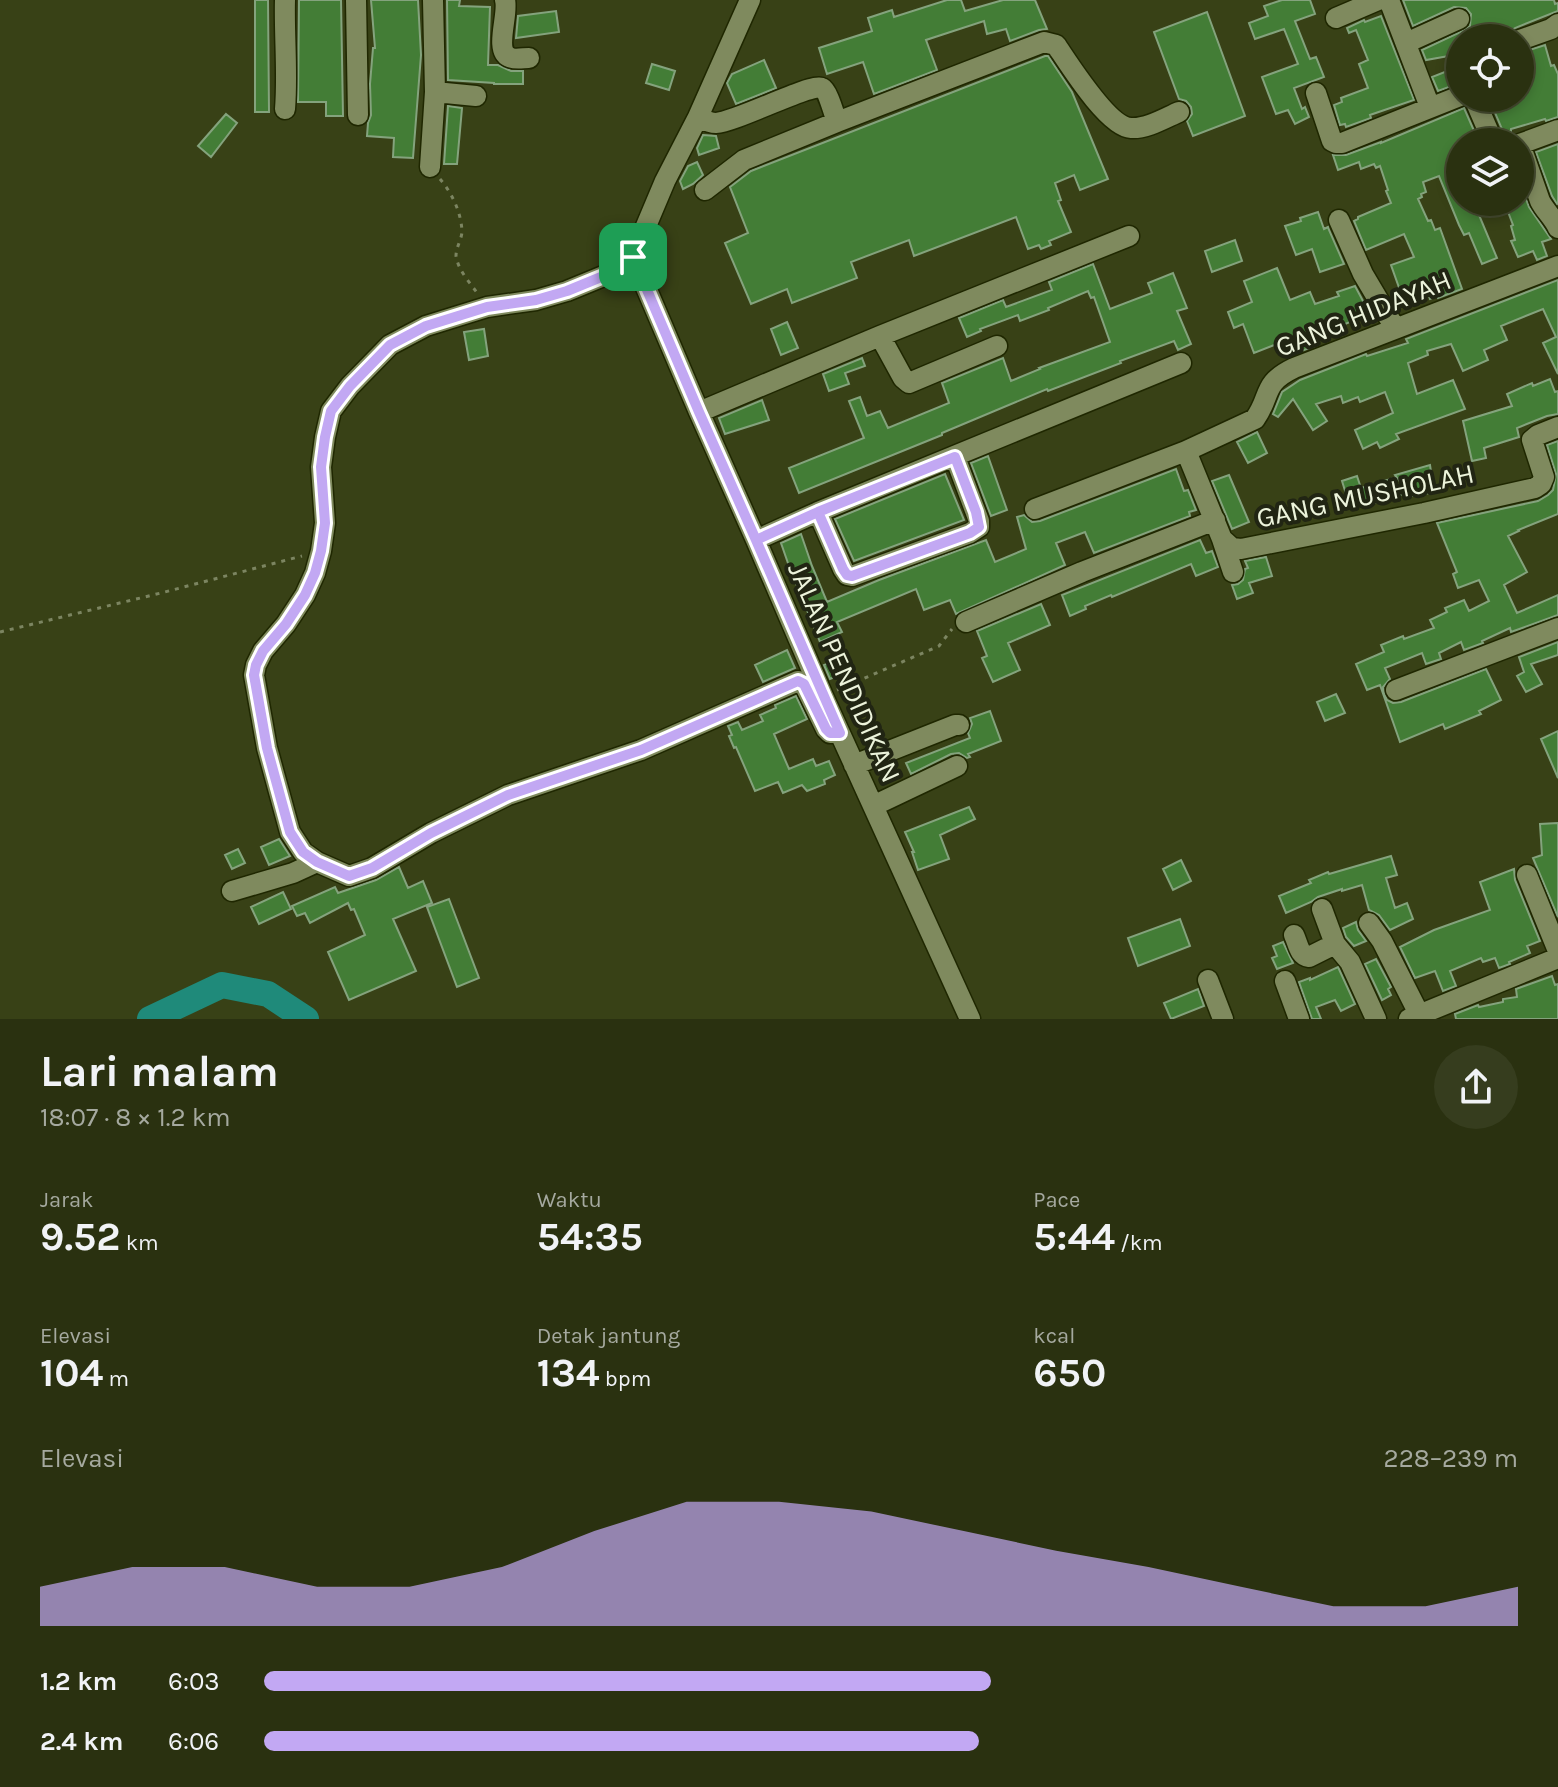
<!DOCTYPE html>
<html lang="id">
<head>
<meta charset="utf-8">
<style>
	body { margin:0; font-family:Karla,sans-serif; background:#363d1e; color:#f1f3f6; height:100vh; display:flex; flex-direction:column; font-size:30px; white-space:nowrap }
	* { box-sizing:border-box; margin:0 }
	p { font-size:26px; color:#a5a99f }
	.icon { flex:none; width:44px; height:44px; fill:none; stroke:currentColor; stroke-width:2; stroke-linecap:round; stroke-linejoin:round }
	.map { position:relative; height:1019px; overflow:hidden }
	.details { display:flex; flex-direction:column; background:#2a3110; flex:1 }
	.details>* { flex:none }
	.buttons { position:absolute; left:1446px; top:24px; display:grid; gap:16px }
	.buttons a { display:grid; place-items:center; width:88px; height:88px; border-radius:50%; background:#2a3110; box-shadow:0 4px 12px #0003,0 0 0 2px #464c30; font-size:40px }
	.pin { position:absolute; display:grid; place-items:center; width:68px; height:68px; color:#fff; margin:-34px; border-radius:16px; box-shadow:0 4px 12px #0006 }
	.round { display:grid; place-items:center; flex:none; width:84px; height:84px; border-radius:42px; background:#363d1e }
	.overview { display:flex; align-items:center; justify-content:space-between; height:136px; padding:0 40px }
	h1 { font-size:44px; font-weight:700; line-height:60px }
	.stats { display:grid; grid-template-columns:repeat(3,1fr); gap:12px; height:136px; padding:8px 40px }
	.stats div { display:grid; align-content:center }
	.stats b { font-size:40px; font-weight:700 }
	.stats small { font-size:22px; font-weight:400 }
	.stats p { font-size:22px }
	.chart { height:224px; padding:16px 40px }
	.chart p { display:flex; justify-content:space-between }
	.chart svg { width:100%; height:144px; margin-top:8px; fill:#c2a8f3; opacity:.7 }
	ul { padding:0 40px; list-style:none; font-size:26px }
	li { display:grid; grid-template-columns:128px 96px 1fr; align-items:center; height:60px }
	li i { height:20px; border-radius:10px; background:#c2a8f3 }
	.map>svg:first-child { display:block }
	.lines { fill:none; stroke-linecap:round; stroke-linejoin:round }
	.river { stroke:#1f8a7a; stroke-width:26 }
	.building { fill:#437d36; stroke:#84a37d; stroke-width:2 }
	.minor-casing { stroke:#1f2700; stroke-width:23 }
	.path { stroke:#7c8561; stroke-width:3; stroke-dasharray:4 6; stroke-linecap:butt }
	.minor { stroke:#7f8a5e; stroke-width:20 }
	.route-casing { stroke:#fff; stroke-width:16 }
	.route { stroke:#c2a8f3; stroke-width:10 }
	.labels { text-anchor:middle; stroke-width:8; stroke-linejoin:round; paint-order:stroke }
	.street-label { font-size:28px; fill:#ecf3db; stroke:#212513 }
</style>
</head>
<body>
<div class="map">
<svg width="1558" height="1019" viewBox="0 0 1558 1019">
	<rect width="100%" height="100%" fill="#384116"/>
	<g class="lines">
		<!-- river -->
		<path class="river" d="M150 1019 222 985 268 994 306 1019"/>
	</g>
	<!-- building -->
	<path class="building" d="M255 0H268L269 112H255Z
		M299 0H341L343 116H326V102H298Z
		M371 0H418L421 55 413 158 393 157 394 138 367 136 368 123 371 115 370 84 373 48H375Z
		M447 0H460L459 6 490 7 488 65H498L511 71H523V84H494V83L448 80Z
		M947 0H961L965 11 1003 0H1035L1047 29 1039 30 1010 41 1006 29 987 34 984 21 926 40 937 70 874 94 863 62 827 74 819 48 872 31 868 18 892 10 894 17Z
		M1282 0H1310L1315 14 1295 21 1310 59 1316 57 1324 77 1294 88 1302 109 1305 107 1309 117 1295 124 1288 110 1276 114 1262 77 1298 64 1284 29 1255 39 1249 23 1268 16 1264 6Z
		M1403 0H1554L1555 4 1558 3V11L1515 28 1510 32 1507 38H1460V54L1426 60 1422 50 1465 30 1470 26 1471 14 1466 8 1454 7 1413 26Z
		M556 11 559 32 516 38 518 16Z
		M1207 12 1245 116 1193 136 1187 121 1192 114 1191 107 1186 101 1179 99 1154 32Z
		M1381 16 1414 100 1370 115 1371 118 1346 127 1345 124 1340 125 1334 105 1342 102 1341 98 1368 88 1359 64 1368 60 1356 30 1349 33 1347 28 1364 20 1365 22Z
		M1545 45 1551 66 1554 65 1558 74V117L1546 121 1545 119 1511 129V131L1504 134 1490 101 1497 98 1500 104 1520 98V53Z
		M1045 56H1048L1072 92 1108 179 1080 190 1074 175 1055 183 1061 200 1058 201 1071 232 1049 241 1051 245 1041 249 1039 245 1028 249 1016 217 914 256 909 240 851 262 857 278 792 303 787 289 751 304 725 243 748 233 730 187 751 171Z
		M764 60 776 88 736 104 727 83 732 74Z
		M652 64 675 71 669 90 646 83Z
		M1460 66V83L1438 91 1432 77Z
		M448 106 462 108 457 164H444Z
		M1464 108 1479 142H1460V202H1520V183L1529 207 1551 239 1542 242 1547 256 1537 260 1533 251 1518 257 1511 241 1515 240 1511 226 1513 225 1505 204 1479 215 1497 258 1482 264 1469 233 1464 235 1459 225 1439 176 1423 182 1426 192 1421 194 1422 197 1418 199 1428 221 1431 220 1435 230 1440 228 1462 289 1438 298 1437 296 1430 299 1426 287 1402 296 1391 265 1414 257 1404 234 1366 250 1354 221 1358 219V217L1391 203 1386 191 1388 190 1380 166 1376 168 1374 164 1361 169 1359 162 1338 170 1333 155H1346L1381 142V143Z
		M226 114 237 123 211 157 198 146Z
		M703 135 716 136 719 148 699 155 697 148Z
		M1558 144V203L1557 204 1552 196 1536 152Z
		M697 162 703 175 693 184 683 189 680 181 688 166Z
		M1318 212 1324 229 1328 227 1329 230 1344 264 1320 272 1312 249 1296 255 1285 226 1301 221 1300 218Z
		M1235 240 1242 261 1212 272 1205 251Z
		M1093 264 1110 309 1152 293 1148 283 1173 273 1187 308 1177 311 1191 344 1178 350 1174 341 1120 361 1121 363 1048 391 1047 389 942 433V435L799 493 789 468 864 438 849 401 860 397 867 416 880 411 888 428 949 403 942 383 1003 358 1011 381 1040 369 1039 368 1110 342 1094 297 1091 298 1088 291 1048 308 1049 310 1020 321 1018 315 980 329 981 331 967 337 959 318 1003 300 1006 307 1052 290 1049 282Z
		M1277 268 1290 300 1310 292 1315 304 1339 296 1337 292 1355 286 1370 314 1315 336 1318 345 1293 354 1287 340 1254 353 1243 324 1234 328 1228 312 1252 302 1244 281Z
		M1558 280V374L1543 343 1556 337 1543 309 1501 326 1507 340 1484 350 1488 360 1463 371 1451 344 1427 351 1428 355 1408 363 1417 394 1453 380 1465 409 1396 434 1399 439 1380 448 1377 442 1363 449 1355 430 1393 413 1385 392 1360 402 1358 397 1343 403 1341 396 1316 404 1327 421 1313 430 1293 399 1278 417 1273 414 1282 392 1300 380 1366 354 1367 356 1408 343 1406 339Z
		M787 322 798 348 781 355 771 329Z
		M484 329 488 356 469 360 464 332Z
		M862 358 865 366 845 373 849 384 829 391 823 374Z
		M1550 379 1555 392 1558 391V414L1547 416 1517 428 1519 437 1484 448 1486 458 1472 461 1463 421 1512 406 1507 394 1532 383 1533 386Z
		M762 400 769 420 725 434 719 418Z
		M1257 432 1267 453 1248 463 1237 442Z
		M1558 441V514L1518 530 1519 531 1508 536 1527 572 1504 585 1517 613 1558 595V615L1511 632 1510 628 1482 641 1483 643 1464 650 1461 642 1439 653 1441 659 1426 664 1422 653 1385 668 1390 679 1383 687 1384 694 1387 700 1393 703 1401 702 1486 669 1501 700 1479 711 1481 714 1445 729 1443 724 1400 742 1380 685 1367 690 1356 664 1384 652 1381 645 1403 636 1404 639 1434 628 1430 620 1447 612 1445 608 1464 600 1469 611 1489 601 1479 580 1458 588 1453 574 1457 572 1437 523 1538 501 1548 495 1553 490 1556 474 1547 445Z
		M988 456 1007 510 991 516 971 463Z
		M1430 465 1434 492 1420 495V493L1411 496 1395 475Z
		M1176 469 1184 491 1188 490 1196 510 1189 512 1190 516 1094 553 1085 532 1056 543 1065 565 956 614 950 600 924 610 916 589 837 622 842 632 820 642 790 569 781 543 801 534 812 566 827 602 879 580 986 540 995 562 1026 549 1017 517 1024 515 1032 522 1040 521Z
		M945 474 964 520 854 561 835 519Z
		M1229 475 1249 522 1232 529 1212 481Z
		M1357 476 1361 488 1394 478 1401 495 1370 504 1369 501 1350 507 1342 481Z
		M1200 540 1206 553 1212 551 1218 567 1196 576 1191 564 1112 597 1111 595 1085 606 1086 609 1070 616 1062 595Z
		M1266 557 1272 576 1249 583 1253 593 1237 599 1232 585 1238 584 1243 580 1245 569 1248 568 1245 561Z
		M1041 604 1050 625 1008 643 1020 670 993 682 982 658 987 656 977 631Z
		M1558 642V655L1531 664 1542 684 1526 692 1517 676 1524 672 1519 657Z
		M787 650 795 668 763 682 755 665Z
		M842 658 848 672 830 679 824 665Z
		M1336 694 1345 713 1325 721 1317 702Z
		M796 696 807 719 774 734 789 769 813 759 816 766 829 761 835 775 824 780 825 784 807 791 802 785 783 793 778 782 755 791 736 747 734 748 729 736 732 735 728 726 738 722 742 730 763 721 760 715 776 708 775 705Z
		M990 711 1001 741 968 754 970 757 967 758 959 753 951 754 911 774 906 763 970 738 968 733 972 724 970 718Z
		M1558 731V778L1541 739Z
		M969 807 975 819 940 835 949 859 918 870 912 852H914L905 832Z
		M1558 823V917L1533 858 1542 855 1540 824Z
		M279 839 290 856 269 865 261 847Z
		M238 849 245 863 232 869 225 855Z
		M1391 856 1397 875 1386 878 1395 908 1407 903 1413 919 1390 930 1379 915 1369 910 1362 885 1342 891V889L1318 897 1311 902 1286 913 1279 896 1311 883 1309 880 1328 872 1329 874Z
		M1181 860 1191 881 1173 890 1163 869Z
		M399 867 408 888 423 881 432 903 393 919 416 971 349 1000 328 952 365 935 354 909 351 910 348 903 310 923 305 913 297 916 292 906 335 887 338 893 376 880Z
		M1514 869 1515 880 1540 941 1527 946 1530 953 1509 962 1510 964 1499 968 1495 958 1483 962 1481 958 1450 971 1456 986 1443 991 1435 971 1415 978 1400 947 1434 930 1490 910 1480 882Z
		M283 892 291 909 259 924 251 907Z
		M449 899 479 978 457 987 427 907Z
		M1180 919 1190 946 1138 966 1128 938Z
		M1356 922 1358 930 1366 941 1354 946 1346 937 1343 928Z
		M1283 942 1293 963 1277 969 1272 958 1277 956 1273 946Z
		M1376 959 1391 987 1388 989 1391 995 1382 1000 1365 964Z
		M1338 967 1355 1004 1341 1011 1335 1000 1316 1007 1321 1019H1312L1299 982 1310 978V980Z
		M1552 976 1555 985 1558 984V1019H1456L1455 1014 1478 1005 1479 1007 1503 1002V999L1517 997 1516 989Z
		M1198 989 1204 1006 1171 1019 1164 1003Z"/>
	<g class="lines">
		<!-- minor casing -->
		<g class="minor-casing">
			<path id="minor" d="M356 0 358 115
				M505 0C509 14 494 50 509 57 514 60 523 58 529 58
				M1389 0 1430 107
				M1336 18 1378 0
				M1520 40 1551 29 1558 24
				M1406 43 1459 19
				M435 92 476 96
				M1316 93 1332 141 1336 143H1342L1460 96
				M1474 98 1493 142
				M285 109C288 73 284 36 285 0
				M698 117C704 120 709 123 716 123 736 122 813 82 822 88 828 91 834 114 837 122L1044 42 1056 45C1069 64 1108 127 1131 128 1147 129 1165 118 1179 112
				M1520 144 1540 201C1545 211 1553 217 1558 228
				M1520 144 1558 130
				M430 167 435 92 433 0
				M705 190 744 160 837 122
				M1339 220 1363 274 1395 328
				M633 257 606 275 567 291 536 300 487 307 426 326 390 345 350 386 331 411 325 437 321 467 325 523 321 551 315 573 305 595 286 624 263 651 256 665 254 675 267 748 290 832 303 852 317 862 349 876 372 868 431 833 508 795 641 750 798 681 804 684 826 729 830 733H840
				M633 257 699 412 756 540 823 696 970 1019
				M633 257 665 181 698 117 750 0
				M880 336 903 378 909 383 997 346
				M699 412 880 336 1129 236
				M1186 451 1222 539 1232 548 1241 549 1424 513 1535 488 1541 484 1544 477 1532 440 1538 435 1558 427
				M1035 509 1186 451 1255 419C1272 395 1261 384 1294 368L1558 266
				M818 512 843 569 847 575 852 576 970 533 979 527V521L955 457
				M1222 539 1233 572
				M756 540 818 512 1181 363
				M966 622 1082 572 1215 520
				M1396 690 1558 628
				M854 765 955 725H959
				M873 806 957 766
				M1527 875 1558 951
				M232 891 293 873 317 862
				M1322 909 1335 944 1350 962 1376 1019
				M1369 923 1382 941 1419 1014
				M1294 935C1298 943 1299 956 1309 957L1335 944
				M1208 980 1223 1019
				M1285 981 1299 1019
				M1409 1019 1558 958"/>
		</g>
		<!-- path -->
		<path class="path" d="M440 179C452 193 461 212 462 231 462 239 456 247 456 256 458 270 470 283 478 294
			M0 632 161 593 302 556
			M837 690 939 646 952 629"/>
		<!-- minor -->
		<use href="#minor" class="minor"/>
	</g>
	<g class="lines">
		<!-- route casing -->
		<g class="route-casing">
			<path id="route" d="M633 257 606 275 567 291 536 300 487 307 426 326 390 345 350 386 331 411 325 437 321 467 325 523 321 551 315 573 305 595 286 624 263 651 256 665 254 675 267 748 290 832 303 852 317 862 349 876 372 868 431 833 508 795 641 750 798 681 804 684 826 729 830 733H840L756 540 818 512 843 569 847 575 852 576 970 533 979 527 976 512 955 457 818 512 756 540 699 412 633 257"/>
		</g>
		<!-- route -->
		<use href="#route" class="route"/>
	</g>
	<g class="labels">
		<!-- street labels -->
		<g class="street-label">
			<text transform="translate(1363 313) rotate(-22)" y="10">GANG HIDAYAH</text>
			<text transform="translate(1365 495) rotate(-12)" y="10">GANG MUSHOLAH</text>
			<text transform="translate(845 672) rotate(66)" y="10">JALAN PENDIDIKAN</text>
		</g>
	</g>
</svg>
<div class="buttons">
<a><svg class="icon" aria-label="locate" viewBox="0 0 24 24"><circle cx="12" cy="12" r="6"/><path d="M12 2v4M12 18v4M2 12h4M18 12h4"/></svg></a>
<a><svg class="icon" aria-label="layers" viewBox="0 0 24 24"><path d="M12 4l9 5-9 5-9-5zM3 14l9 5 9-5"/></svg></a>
</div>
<div class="pin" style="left:633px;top:257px;background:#1e9e55"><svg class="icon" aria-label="arrive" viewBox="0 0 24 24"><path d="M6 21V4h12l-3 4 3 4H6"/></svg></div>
</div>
<section class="details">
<div class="overview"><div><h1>Lari malam</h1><p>18:07 · 8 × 1.2 km</p></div><a class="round"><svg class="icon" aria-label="share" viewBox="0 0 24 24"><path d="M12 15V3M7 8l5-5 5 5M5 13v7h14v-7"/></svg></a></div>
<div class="stats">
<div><p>Jarak</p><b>9.52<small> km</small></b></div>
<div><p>Waktu</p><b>54:35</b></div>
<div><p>Pace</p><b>5:44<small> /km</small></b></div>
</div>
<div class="stats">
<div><p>Elevasi</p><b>104<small> m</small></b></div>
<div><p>Detak jantung</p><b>134<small> bpm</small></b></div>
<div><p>kcal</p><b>650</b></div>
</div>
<div class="chart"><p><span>Elevasi</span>228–239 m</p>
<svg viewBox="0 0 160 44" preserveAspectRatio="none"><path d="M0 44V32L10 26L20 26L30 32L40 32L50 26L60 15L70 6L80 6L90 9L100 15L110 21L120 26L130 32L140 38L150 38L160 32V44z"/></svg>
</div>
<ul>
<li><b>1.2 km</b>6:03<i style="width:58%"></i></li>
<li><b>2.4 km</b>6:06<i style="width:57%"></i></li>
</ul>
</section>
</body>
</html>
